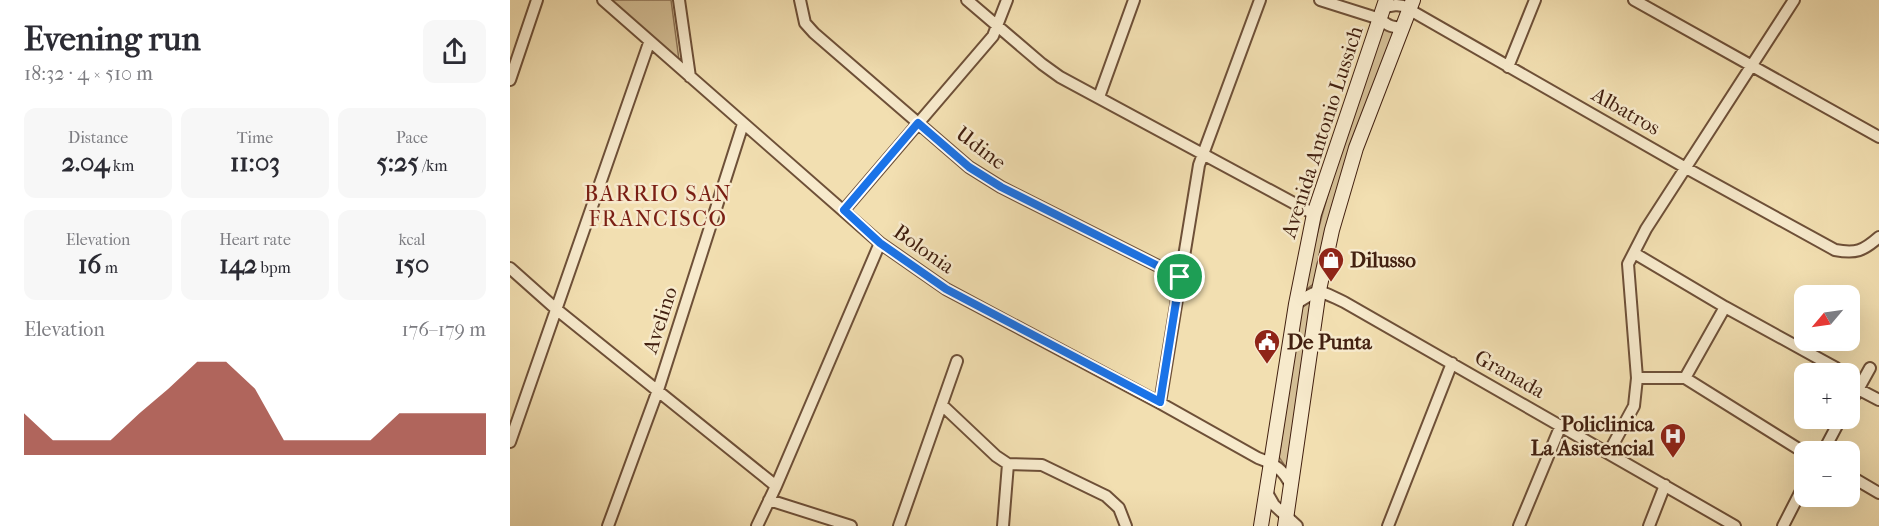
<!DOCTYPE html>
<html lang="en">
<head>
<meta charset="utf-8">
<style>
	body { margin:0; font-family:"IM FELL French Canon",serif; background:#f7f7f7; color:#2b2b33; height:100vh; display:flex; flex-direction:column; font-size:22px; white-space:nowrap }
	* { box-sizing:border-box; margin:0 }
	p { font-size:20px; color:#7c7c81 }
	.icon { flex:none; width:33px; height:33px; fill:none; stroke:currentColor; stroke-width:2; stroke-linecap:round; stroke-linejoin:round }
	.map { position:relative; flex:1; overflow:hidden }
	.panel { display:flex; flex-direction:column; background:#fff; width:510px }
	.panel>* { flex:none }
	.needle { width:39px; rotate:241deg }
	.fabs { position:absolute; left:1284px; top:285px; display:grid; gap:12px }
	.fabs a { display:grid; place-items:center; width:66px; height:66px; border-radius:12px; background:#fff; box-shadow:0 6px 24px #0002; font-size:30px }
	.pin { position:absolute; display:grid; place-items:center; width:51px; height:51px; color:#fff; margin:-26px; border:3px solid #fff; border-radius:50%; box-shadow:0 2px 6px #0007 }
	.round { display:grid; place-items:center; flex:none; width:63px; height:63px; border-radius:12px; background:#f7f7f7 }
	.summary { display:flex; align-items:center; justify-content:space-between; height:102px; padding:0 24px }
	h1 { font-size:33px; font-weight:800; line-height:45px }
	.figures { display:grid; grid-template-columns:repeat(3,1fr); gap:9px; height:102px; padding:6px 24px }
	.figures div { display:grid; align-content:center; border-radius:12px; background:#f7f7f7; text-align:center }
	.figures b { font-size:26px; font-weight:800 }
	.figures small { font-size:16px; font-weight:400 }
	.figures p { font-size:16px }
	.chart { height:168px; padding:12px 24px }
	.chart p { display:flex; justify-content:space-between }
	.chart svg { width:100%; height:108px; margin-top:6px; fill:#8f2418; opacity:.7 }
	main { display:flex; flex:1; min-height:0 }
	.map>svg:first-child { display:block }
	.green { fill:#d4bf96; stroke:#8b7053; stroke-width:1.5 }
	.lines { fill:none; stroke-linecap:round; stroke-linejoin:round }
	.minor-casing { stroke:#6e5038; stroke-width:14 }
	.secondary-casing { stroke:#422010; stroke-width:16 }
	.minor { stroke:#f7eacc; stroke-width:10 }
	.secondary { stroke:#f7eacc; stroke-width:14 }
	.route-casing { stroke:#fff; stroke-width:12 }
	.route { stroke:#1a73e8; stroke-width:8 }
	.labels { text-anchor:middle; stroke-width:5; stroke-linejoin:round; paint-order:stroke }
	.street-label { font-size:21px; fill:#422010; stroke:#f7eacc }
	.poi-label { font-size:21px; font-weight:bold; fill:#422010; stroke:#f7eacc; text-anchor:start }
	.neighbourhood-label { font-size:22px; letter-spacing:1.5px; fill:#7a1f14; stroke:#f7eacc }
</style>
</head>
<body>
<main>
<section class="panel">
<div class="summary"><div><h1>Evening run</h1><p>18:32 · 4 × 510 m</p></div><a class="round"><svg class="icon" aria-label="share" viewBox="0 0 24 24"><path d="M12 15V3M7 8l5-5 5 5M5 13v7h14v-7"/></svg></a></div>
<div class="figures">
<div><p>Distance</p><b>2.04<small> km</small></b></div>
<div><p>Time</p><b>11:03</b></div>
<div><p>Pace</p><b>5:25<small> /km</small></b></div>
</div>
<div class="figures">
<div><p>Elevation</p><b>16<small> m</small></b></div>
<div><p>Heart rate</p><b>142<small> bpm</small></b></div>
<div><p>kcal</p><b>150</b></div>
</div>
<div class="chart"><p><span>Elevation</span>176–179 m</p>
<svg viewBox="0 0 160 44" preserveAspectRatio="none"><path d="M0 44V27L10 38L20 38L30 38L40 27L50 17L60 6L70 6L80 17L90 38L100 38L110 38L120 38L130 27L140 27L150 27L160 27V44z"/></svg>
</div>
</section>
<div class="map">
<svg width="1369" height="526" viewBox="0 0 1369 526">
	<rect width="100%" height="100%" fill="#f2dfb1"/>
	<filter id="stains"><feTurbulence type="fractalNoise" baseFrequency=".00333" numOctaves="4"/><feColorMatrix values="0 0 0 0 .2 0 0 0 0 .09 0 0 0 0 .02 0 0 0 .5 -.17"/></filter>
	<radialGradient id="worn" r=".72"><stop offset=".6" stop-color="#630" stop-opacity="0"/><stop offset="1" stop-color="#630" stop-opacity=".3"/></radialGradient>
	<!-- green -->
	<path class="green" d="M100 0H161L169 60Z
		M873 28 885 31 806 282 794 291C812 201 843 115 873 28Z
		M803 298 777 469 769 457 791 307Z"/>
	<g class="lines">
		<!-- minor casing -->
		<g class="minor-casing">
			<path id="minor" d="M93 0 370 243 436 289 650 403 748 458C765 464 774 470 781 486
				M169 0 180 77
				M290 0 295 23 304 33 459 167 491 187 670 277
				M457 0 532 64 550 77 804 214
				M810 0 870 19C878 26 883 28 893 27
				M1124 0 1369 137
				M874 7 886 5 893 6 1176 168 1325 250C1346 254 1353 251 1369 237
				M998 67 1025 0
				M0 80 27 0
				M589 97 624 0
				M334 210 483 36 497 0
				M1124 253 1215 307 1326 368
				M0 268 46 309 266 486
				M786 304C810 287 808 290 834 302L1225 526
				M1127 378H1175L1287 448
				M1175 378 1215 307
				M1348 389 1369 400
				M650 403 689 165 750 0
				M1340 404 1360 368
				M432 405 486 456 498 464 532 465 596 496 609 508 616 526
				M0 442 139 43
				M1099 452 1124 406 1127 378 1118 264 1136 229 1284 0
				M1313 452 1331 418
				M1340 476 1369 493
				M756 491 764 505 787 526
				M259 500 341 526
				M98 526 148 390 233 124
				M247 526 266 486 370 243
				M389 526 447 361
				M493 526 498 464
				M878 526 942 363
				M1009 526 1051 425
				M1139 526 1155 485
				M1273 526 1294 485"/>
		</g>
		<!-- secondary casing -->
		<g class="secondary-casing">
			<path id="secondary" d="M751 526 786 304 804 214 876 0
				M775 526 809 290 822 230 846 148 903 0"/>
		</g>
		<!-- minor -->
		<use href="#minor" class="minor"/>
		<!-- secondary -->
		<use href="#secondary" class="secondary"/>
	</g>
	<g class="lines">
		<!-- route casing -->
		<g class="route-casing">
			<path id="route" d="M408 123 459 167 491 187 670 277 650 402 436 289 370 243 334 210Z"/>
		</g>
		<!-- route -->
		<use href="#route" class="route"/>
	</g>
	<!-- icons -->
	<defs>
		<g id="shop-pin" transform="scale(1.35)"><path d="M0 17L-7.5 6A9.5 9.5 0 1 1 7.5 6Z" fill="#8f2418" stroke="#f7eacc"/><path d="M-5-2.5h2.3a2.7 3.5 0 0 1 5.4 0H5L5.5 6h-11ZM-1.5-2.5h3a1.5 2.3 0 0 0-3 0Z" fill="#fff"/></g>
		<g id="civic-pin" transform="scale(1.35)"><path d="M0 17L-7.5 6A9.5 9.5 0 1 1 7.5 6Z" fill="#8f2418" stroke="#f7eacc"/><path d="M-.6-6.5H3V-4.5H.6V-3L4-1V1h2V6H-6V1h2V-1L-.6-3ZM-1.2 2.5V6h2.4V2.5Z" fill="#fff"/></g>
		<g id="hospital-pin" transform="scale(1.35)"><path d="M0 17L-7.5 6A9.5 9.5 0 1 1 7.5 6Z" fill="#8f2418" stroke="#f7eacc"/><path d="M-5-5h3v3.5h4V-5h3V5h-3V1.5h-4V5h-3Z" fill="#fff"/></g>
	</defs>
	<g fill-rule="evenodd">
		<use href="#shop-pin" x="821" y="260"/>
		<use href="#civic-pin" x="757" y="342"/>
		<use href="#hospital-pin" x="1163" y="436"/>
	</g>
	<g class="labels">
		<!-- street labels -->
		<g class="street-label">
			<text transform="translate(1116 111) rotate(30)" y="7">Albatros</text>
			<text transform="translate(812 132) rotate(-72)" y="7">Avenida Antonio Lussich</text>
			<text transform="translate(471 148) rotate(37)" y="7">Udine</text>
			<text transform="translate(414 249) rotate(35)" y="7">Bolonia</text>
			<text transform="translate(150 320) rotate(-72)" y="7">Avelino</text>
			<text transform="translate(1000 374) rotate(29)" y="7">Granada</text>
		</g>
		<!-- poi labels -->
		<g class="poi-label">
			<text x="840" y="267">Dilusso</text>
			<text x="777" y="349">De Punta</text>
			<text x="1144" y="431" text-anchor="end">Policlinica<tspan x="1144" dy="24">La Asistencial</tspan></text>
		</g>
		<!-- neighbourhood labels -->
		<g class="neighbourhood-label">
			<text x="148" y="201">BARRIO SAN<tspan x="148" dy="25">FRANCISCO</tspan></text>
		</g>
	</g>
	<rect width="100%" height="100%" filter="url(#stains)"/>
	<rect width="100%" height="100%" fill="url(#worn)"/>
</svg>
<div class="fabs">
<a><svg class="needle" viewBox="-14 -14 28 28"><path d="M0-13l5 13h-10z" fill="#e53935"/><path d="M0 13l5-13h-10z" fill="#7c7c81"/></svg></a>
<a>+</a>
<a>−</a>
</div>
<div class="pin" style="left:670px;top:277px;background:#1e9e55"><svg class="icon" aria-label="arrive" viewBox="0 0 24 24"><path d="M6 21V4h12l-3 4 3 4H6"/></svg></div>
</div>
</main>
</body>
</html>
